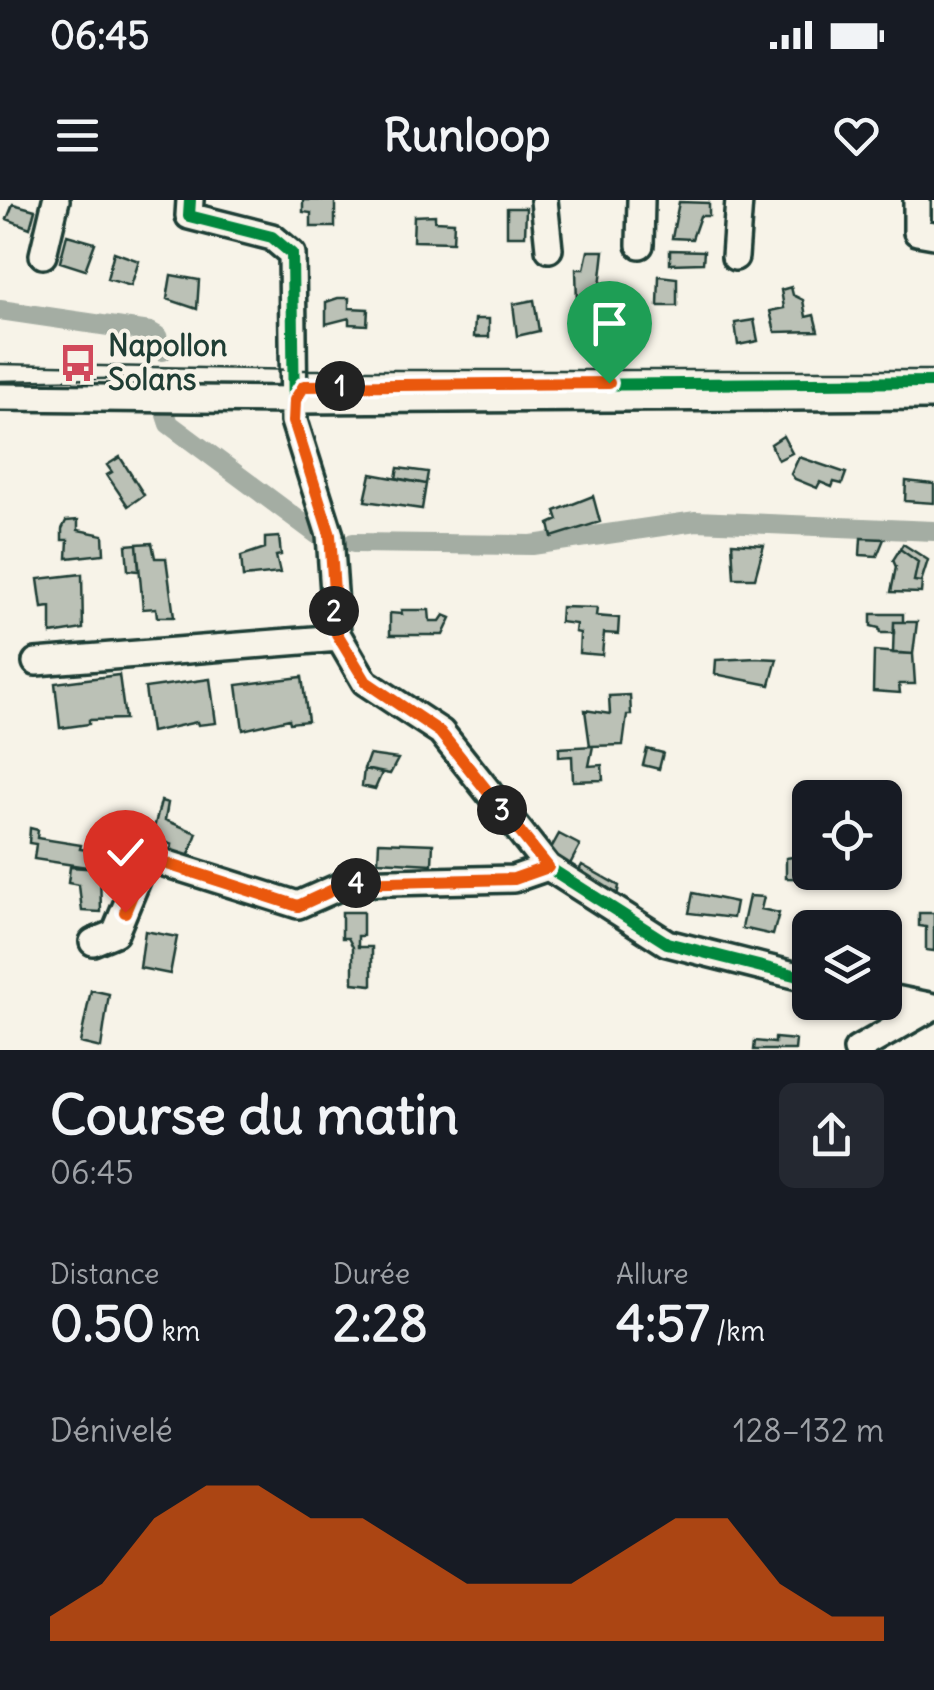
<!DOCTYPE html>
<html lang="fr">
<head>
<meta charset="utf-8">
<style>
	body { margin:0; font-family:Delius,sans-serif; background:#242831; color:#f1f3f6; height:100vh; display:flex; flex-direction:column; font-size:38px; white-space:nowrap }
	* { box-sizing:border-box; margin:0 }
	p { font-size:32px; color:#9ea1a6 }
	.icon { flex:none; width:55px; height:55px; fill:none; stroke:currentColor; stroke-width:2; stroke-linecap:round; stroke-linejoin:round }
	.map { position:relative; height:850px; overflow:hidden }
	.side { display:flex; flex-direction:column; background:#171b24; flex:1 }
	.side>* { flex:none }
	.buttons { position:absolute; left:792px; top:580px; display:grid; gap:20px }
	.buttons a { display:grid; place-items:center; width:110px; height:110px; border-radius:15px; background:#171b24; box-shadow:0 2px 8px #0004; font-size:50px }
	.pin { position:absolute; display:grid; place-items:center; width:85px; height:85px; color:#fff; margin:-102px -42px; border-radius:50% 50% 50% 0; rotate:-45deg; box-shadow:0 0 10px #0007 }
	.pin .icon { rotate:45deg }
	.km { position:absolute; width:50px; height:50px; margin:-25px; border-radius:50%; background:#222; color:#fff; font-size:28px; line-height:50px; text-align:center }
	.round { display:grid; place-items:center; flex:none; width:105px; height:105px; border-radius:15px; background:#242831 }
	.head { display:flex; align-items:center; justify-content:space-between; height:170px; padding:0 50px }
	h1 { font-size:55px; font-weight:700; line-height:75px }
	.figures { display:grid; grid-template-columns:repeat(3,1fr); gap:15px; height:170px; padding:10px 50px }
	.figures div { display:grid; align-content:center }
	.figures b { font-size:50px; font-weight:700 }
	.figures small { font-size:28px; font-weight:400 }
	.figures p { font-size:28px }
	.chart { height:280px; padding:20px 50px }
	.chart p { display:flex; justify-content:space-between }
	.chart svg { width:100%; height:180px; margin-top:10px; fill:#ea580c; opacity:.7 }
	.status { display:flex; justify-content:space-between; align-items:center; height:70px; padding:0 50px; background:#171b24; direction:ltr }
	.status svg { height:28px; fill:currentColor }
	header { display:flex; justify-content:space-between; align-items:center; height:130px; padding:0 50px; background:#171b24; font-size:45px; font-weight:700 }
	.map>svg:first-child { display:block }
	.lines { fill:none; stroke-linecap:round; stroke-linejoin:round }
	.canal { stroke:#a4ada3; stroke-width:20 }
	.building { fill:#bbc1b6; stroke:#1f3d34; stroke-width:2.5 }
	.minor-casing { stroke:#1f3d34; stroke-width:32 }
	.minor { stroke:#f7f3e8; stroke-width:25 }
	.tram { stroke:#1f3d34; stroke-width:2.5 }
	.cycleway-casing { stroke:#f7f3e8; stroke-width:19 }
	.cycleway { stroke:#00873e; stroke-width:12 }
	.route-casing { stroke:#fff; stroke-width:20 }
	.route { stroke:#ea580c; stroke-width:12 }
	.labels { text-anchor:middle; stroke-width:8; stroke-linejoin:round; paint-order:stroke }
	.poi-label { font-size:30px; font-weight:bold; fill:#1f3d34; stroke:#f7f3e8; text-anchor:start }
</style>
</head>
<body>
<div class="status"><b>06:45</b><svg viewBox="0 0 49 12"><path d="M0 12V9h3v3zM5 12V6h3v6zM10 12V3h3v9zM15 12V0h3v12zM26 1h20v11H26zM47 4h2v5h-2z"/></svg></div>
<header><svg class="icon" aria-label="menu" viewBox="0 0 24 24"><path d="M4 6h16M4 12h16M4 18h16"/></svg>Runloop<svg class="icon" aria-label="heart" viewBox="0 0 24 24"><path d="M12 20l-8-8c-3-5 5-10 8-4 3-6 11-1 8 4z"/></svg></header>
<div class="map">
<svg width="934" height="850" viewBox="0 0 934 850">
	<rect width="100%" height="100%" fill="#f7f3e8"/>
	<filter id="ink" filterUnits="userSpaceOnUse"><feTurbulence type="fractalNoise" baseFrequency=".01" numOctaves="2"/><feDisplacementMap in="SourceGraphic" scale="20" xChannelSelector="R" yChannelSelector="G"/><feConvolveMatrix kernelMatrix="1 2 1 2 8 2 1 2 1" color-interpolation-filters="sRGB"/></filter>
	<g filter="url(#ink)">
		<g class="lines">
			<!-- canal -->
			<path class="canal" d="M0 110 150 132 157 136 163 151
				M166 215 169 224 325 340
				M353 343 532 345 696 321 934 331"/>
		</g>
		<!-- building -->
		<path class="building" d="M303 0H342H335V27H311V13L303 12Z
			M679 2 709 3V16H700L692 39 672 38Z
			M13 4 35 10 30 28 7 19Z
			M507 8H526L525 36H507Z
			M435 15V21L454 22 453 42 413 41 414 16Z
			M67 35 95 43 85 70 60 62Z
			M670 50 704 51 703 63 670 64Z
			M588 51H604L598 104H577L576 69H584Z
			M114 52 139 61 131 86 107 79Z
			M171 75 199 80 197 109 167 99Z
			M659 76 677 78V106H658Z
			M791 87 793 95 803 100 806 117 814 115 818 131 775 132 770 111 784 108 781 90Z
			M338 98H349V108L368 109 367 125 349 124V118L326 124V102Z
			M534 100 539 131 517 136 513 104Z
			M475 119H489V137H474Z
			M754 120 758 141 738 145 735 123Z
			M783 236 792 253 778 260 771 244Z
			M120 257 144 295 128 306 107 275 112 272 107 265Z
			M799 257 846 273 842 284 834 282 832 287 820 282 817 288 795 279 791 274Z
			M398 268 428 272 426 284 396 278Z
			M371 274 426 284 422 309 365 301Z
			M906 281 934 284V303L905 301Z
			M593 296 600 322 552 337 549 324 558 320 555 311Z
			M78 320V330L103 335 104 354 67 358 68 340H62V329L66 321Z
			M279 337 281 355 276 356 280 373 243 377 241 356 265 348V338Z
			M861 338 884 339 877 356 860 355Z
			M152 343 155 358H166L174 417H157L156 408 143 409 137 344Z
			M732 343 764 345 755 378H734Z
			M137 344 139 371 128 370 126 345Z
			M903 344 928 360 921 382 914 381 918 362 900 349Z
			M900 349 918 362 914 381 922 382 921 393 891 392 896 367 893 360Z
			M82 374 83 429 51 434V407L42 408 38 379Z
			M561 407 597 408 596 416 619 418 618 434 604 433 602 455 579 453 580 433 575 432 576 424 560 422Z
			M401 410H429L430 421H440L444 415 451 418 443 435H390V413L402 414Z
			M871 414H903V422H894V433H880L879 428 871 426Z
			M894 422H917L913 454 893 453Z
			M874 451 913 454 915 484H899L900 493 873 491Z
			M757 458 777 459 770 485 715 474 716 460Z
			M119 475 125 519 89 520V524L60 528 55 483Z
			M302 477 308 521 290 523 289 519 243 530 237 485Z
			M210 479 216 523 198 525 197 522 151 532 145 488Z
			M630 495 631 515H627L623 545 590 546 585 510 610 514 609 496Z
			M593 546 589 566 602 565 603 580 573 581 572 556 559 557V548Z
			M647 549 663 553 659 569 643 565Z
			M369 555 398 559 390 574 364 569Z
			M364 569 382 573 375 589 362 586Z
			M161 601 168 603 165 620 197 633 187 660 169 654 172 645 152 636Z
			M30 628 38 630 37 638 81 645 80 649 88 650 92 631 104 633 100 669 34 659 36 644 29 643Z
			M559 634 580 645 568 668 548 654Z
			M379 642 433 644 432 664 378 661Z
			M799 656 810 657V672H845V679L786 678V658Z
			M582 665 619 686 617 696 577 674Z
			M70 667 100 669 101 712 82 711 79 685 68 683Z
			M693 693 736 702 733 718 689 713Z
			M749 696 764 697 761 709 779 713 773 735 742 728Z
			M342 712H363V736H358V747H372V785L353 783V747L348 738H342Z
			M919 713H934V751L926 750V727L919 726Z
			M145 731 177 737 170 774 140 768Z
			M91 790 109 794 101 848 80 843Z
			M775 838 796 840 795 850H754L755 841 775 843Z"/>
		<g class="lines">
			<!-- minor casing -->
			<g class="minor-casing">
				<path id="minor" d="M190 0 189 16 272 37 292 54 294 221 330 335 337 434 365 482 441 532 548 667 667 743 810 779
					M544 0 549 49
					M917 0V32L934 35
					M640 45 641 0
					M43 55 56 0
					M735 57 739 0
					M0 197 295 200 934 196
					M36 462 339 438
					M93 742 115 733 145 661 155 660 298 705 348 683 513 679 548 667
					M885 797 934 807
					M857 850 929 809"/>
			</g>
			<!-- minor -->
			<use href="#minor" class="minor"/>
			<!-- tram -->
			<path class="tram" d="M0 164 302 170H934
				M0 181 193 177"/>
			<!-- cycleway casing -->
			<g class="cycleway-casing">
				<path id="cycleway" d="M190 0 189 16 272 37 292 54 294 221 330 335 337 434 365 482 441 532 548 667 667 743 810 779
					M295 200 304 187 934 182"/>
			</g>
			<!-- cycleway -->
			<use href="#cycleway" class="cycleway"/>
		</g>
	</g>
	<g class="lines" filter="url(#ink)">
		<!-- route casing -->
		<g class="route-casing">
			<path id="route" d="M125 712 146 661 155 660 298 706 348 683 514 679 548 667 440 532 366 482 337 434 330 335 294 221 295 200 304 186 609 183"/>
		</g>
		<!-- route -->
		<use href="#route" class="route"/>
	</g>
	<!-- icons -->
	<defs>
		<g id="bus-bare" transform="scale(3)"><path d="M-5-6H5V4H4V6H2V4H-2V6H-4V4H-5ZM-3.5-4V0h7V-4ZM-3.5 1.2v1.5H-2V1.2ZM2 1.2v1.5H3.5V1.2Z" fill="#d1495b" stroke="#f7f3e8" stroke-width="2.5" paint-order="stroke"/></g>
	</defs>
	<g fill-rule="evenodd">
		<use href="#bus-bare" x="78" y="163"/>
	</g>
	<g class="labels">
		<!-- poi labels -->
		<g class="poi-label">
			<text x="108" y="156">Napollon<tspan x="108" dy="34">Solans</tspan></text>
		</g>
	</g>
</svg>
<div class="buttons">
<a><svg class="icon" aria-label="locate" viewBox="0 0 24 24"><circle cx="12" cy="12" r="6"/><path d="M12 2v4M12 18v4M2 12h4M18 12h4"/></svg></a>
<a><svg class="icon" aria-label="layers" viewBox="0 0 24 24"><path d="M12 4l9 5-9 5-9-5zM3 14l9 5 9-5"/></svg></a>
</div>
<div class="pin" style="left:609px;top:183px;background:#1e9e55"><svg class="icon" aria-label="arrive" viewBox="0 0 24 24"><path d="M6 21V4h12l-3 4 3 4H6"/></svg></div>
<div class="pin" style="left:125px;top:712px;background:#d93025"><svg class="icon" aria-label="check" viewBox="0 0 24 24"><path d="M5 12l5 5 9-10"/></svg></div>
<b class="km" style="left:340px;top:186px">1</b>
<b class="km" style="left:334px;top:411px">2</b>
<b class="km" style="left:502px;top:610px">3</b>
<b class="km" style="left:356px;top:683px">4</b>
</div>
<section class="side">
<div class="head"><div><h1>Course du matin</h1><p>06:45</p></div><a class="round"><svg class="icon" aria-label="share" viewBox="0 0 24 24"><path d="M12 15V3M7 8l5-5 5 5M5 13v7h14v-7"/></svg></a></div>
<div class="figures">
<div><p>Distance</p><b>0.50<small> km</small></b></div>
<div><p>Durée</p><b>2:28</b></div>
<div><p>Allure</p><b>4:57<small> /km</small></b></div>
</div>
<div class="chart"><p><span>Dénivelé</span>128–132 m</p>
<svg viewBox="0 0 160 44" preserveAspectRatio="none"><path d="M0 44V38L10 30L20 14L30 6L40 6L50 14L60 14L70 22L80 30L90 30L100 30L110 22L120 14L130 14L140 30L150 38L160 38V44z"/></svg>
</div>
</section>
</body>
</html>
